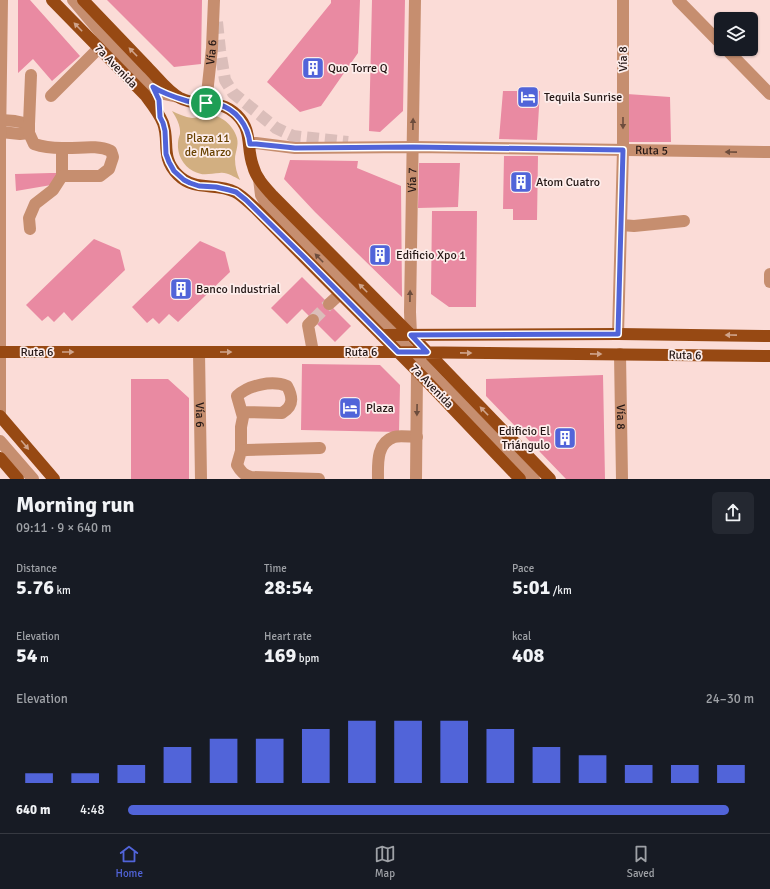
<!DOCTYPE html>
<html lang="en">
<head>
<meta charset="utf-8">
<style>
	body { margin:0; font-family:Signika,sans-serif; background:#242831; color:#f1f3f6; height:100vh; display:flex; flex-direction:column; font-size:15px; white-space:nowrap }
	* { box-sizing:border-box; margin:0 }
	p { font-size:13px; color:#9ea1a6 }
	.icon { flex:none; width:22px; height:22px; fill:none; stroke:currentColor; stroke-width:2; stroke-linecap:round; stroke-linejoin:round }
	.map { position:relative; height:479px; overflow:hidden }
	.panel { display:flex; flex-direction:column; background:#171b24; flex:1 }
	.panel>* { flex:none }
	.fabs { position:absolute; left:714px; top:12px; display:grid; gap:8px }
	.fabs a { display:grid; place-items:center; width:44px; height:44px; border-radius:6px; background:#171b24; box-shadow:0 1px 3px #0004; font-size:20px }
	.pin { position:absolute; display:grid; place-items:center; width:34px; height:34px; color:#fff; margin:-17px; border:2px solid #fff; border-radius:50%; box-shadow:0 1px 4px #0007 }
	.round { display:grid; place-items:center; flex:none; width:42px; height:42px; border-radius:6px; background:#242831 }
	.overview { display:flex; align-items:center; justify-content:space-between; height:68px; padding:0 16px }
	h1 { font-size:22px; font-weight:700; line-height:30px }
	.figures { display:grid; grid-template-columns:repeat(3,1fr); gap:6px; height:68px; padding:4px 16px }
	.figures div { display:grid; align-content:center }
	.figures b { font-size:20px; font-weight:700 }
	.figures small { font-size:11px; font-weight:400 }
	.figures p { font-size:11px }
	.chart { height:112px; padding:8px 16px }
	.chart p { display:flex; justify-content:space-between }
	.chart svg { width:100%; height:72px; margin-top:4px; stroke:#5164d9; stroke-width:6 }
	ul { padding:0 16px; list-style:none; font-size:13px }
	li { display:grid; grid-template-columns:64px 48px 1fr; align-items:center; height:30px }
	li i { height:10px; border-radius:5px; background:#5164d9 }
	.menu { display:flex; justify-content:space-around; align-items:center; height:56px; border-top:1px solid #363941; background:#171b24; font-size:11px; color:#9ea1a6 }
	.menu a { display:grid; justify-items:center; gap:2px }
	.menu .active { color:#5164d9 }
	.map>svg:first-child { display:block }
	.green { fill:#d2af81 }
	.building { fill:#e98aa2 }
	.lines { fill:none; stroke-linecap:round; stroke-linejoin:round }
	.minor-tunnel { stroke:#dbbeba; stroke-width:12; stroke-dasharray:12 6; stroke-linecap:butt }
	.minor { stroke:#c68e6f; stroke-width:12 }
	.major { stroke:#974913; stroke-width:12 }
	.oneway { fill:#cfa38a }
	.oneway2 { fill:#6d4d3d }
	.route-casing { stroke:#fff; stroke-width:8 }
	.route { stroke:#5164d9; stroke-width:5 }
	.labels { text-anchor:middle; stroke-width:3.5; stroke-linejoin:round; paint-order:stroke }
	.street-label { font-size:12px; fill:#241715; stroke:#fdedeb }
	.poi-label { font-size:12px; fill:#241715; stroke:#fdedeb; text-anchor:start }
	.park-label { font-size:12px; fill:#684200; stroke:#fdedeb }
</style>
</head>
<body>
<div class="map">
<svg width="770" height="479" viewBox="0 0 770 479">
	<rect width="100%" height="100%" fill="#fbdcd7"/>
	<!-- green -->
	<path class="green" d="M172 111C178 114 185 117 192 118 196 118 200 116 204 115 219 113 233 124 237 138 239 146 235 152 235 159 235 167 237 174 240 180 234 177 227 172 220 173 210 173 204 177 193 171 183 166 177 154 178 143 178 140 179 137 180 134 181 126 176 117 172 111Z"/>
	<!-- building -->
	<path class="building" d="M18 0H30L80 56 52 81 33 59 18 73Z
		M107 0H202L201 64 174 67Z
		M331 0H360L358 53 321 106 300 112 267 82 331 3Z
		M372 0H405L403 111 380 132 369 131Z
		M503 91H540L537 140 499 139Z
		M627 94 670 97 671 142H627Z
		M504 156H538L537 220H513V209H503Z
		M290 160 358 161 357 168 401 186 402 297 315 212 284 179Z
		M419 163H460L458 207 418 208Z
		M51 173H57V184L16 191 15 174Z
		M432 211H477L476 307H449L431 294Z
		M94 239 120 250 125 270 72 321 64 312 54 322 48 316 42 321 26 305Z
		M200 241 225 252 230 272 178 322 169 314 159 324 153 318 147 323 132 307Z
		M302 277 351 326 335 342 302 309 287 324 271 308Z
		M302 364 380 365 400 385 399 432 301 430Z
		M603 375 605 479H566L486 396V379Z
		M131 379H168L189 398V479H131Z"/>
	<g class="lines">
		<!-- minor-tunnel -->
		<path class="minor-tunnel" d="M217 22 220 50 225 80 233 93 276 128 293 136 348 142
			M313 320 329 304"/>
		<!-- minor -->
		<g class="minor">
			<path d="M73 0 100 32 153 87 164 94 178 97"/>
			<path d="M678 0 721 44"/>
			<path d="M726 49 770 94"/>
			<path d="M51 96 99 48"/>
			<path id="s1" d="M206 103 212 48 214 0"/>
			<path d="M1 120 15 121 29 124"/>
			<path d="M1 132 20 134 29 133"/>
			<path id="s2" d="M250 144 256 143 295 148 413 147 770 152"/>
			<path d="M62 148V176"/>
			<path d="M259 179 261 195 265 202 534 479"/>
			<path d="M621 225 634 226 684 221"/>
			<path d="M30 229 29 218 35 204 53 190 62 176H100L109 169 113 157 111 151C95 144 79 149 62 148 52 148 43 147 34 144L29 133V124L31 75"/>
			<path d="M770 274V282"/>
			<path d="M329 304 340 294"/>
			<path d="M618 334 623 150V0"/>
			<path id="s3" d="M411 335 410 312 415 0"/>
			<path id="s4" d="M199 352 201 479"/>
			<path d="M313 352 308 325 313 320"/>
			<path id="s5" d="M620 354 622 479"/>
			<path d="M0 416V141L2 0"/>
			<path d="M0 441 33 479"/>
			<path d="M241 451V427L243 417 237 396C249 385 272 380 287 386 293 397 294 406 282 413L242 412"/>
			<path d="M319 479 251 477C244 475 241 472 237 465L241 451 246 450 320 448"/>
			<path d="M378 479C378 464 376 443 394 437 400 435 410 437 417 437"/>
			<path d="M416 479 417 371"/>
		</g>
		<!-- major -->
		<path class="major" d="M52 0 145 95C151 103 159 113 163 123 170 142 160 157 178 175 195 192 216 182 235 192 243 196 250 204 256 209L417 371 520 479
			M83 0C105 23 127 46 148 68 158 78 168 92 180 98 198 108 219 97 237 115 253 131 246 147 253 166 256 178 265 187 273 196L411 335 550 479
			M381 335 618 334 770 336
			M0 352H398L770 356
			M0 416 54 479
			M0 458 18 479"/>
	</g>
	<!-- one-way arrows -->
	<defs><path id="oneway-solid" d="M-6-.8H1V-3.2L6.5 0L1 3.2V.8H-6Z"/></defs>
	<g class="oneway">
		<use href="#oneway-solid" transform="translate(78 27) rotate(-134)"/>
		<use href="#oneway-solid" transform="translate(133 52) rotate(-134)"/>
		<use href="#oneway-solid" transform="translate(363 288) rotate(-135)"/>
		<use href="#oneway-solid" transform="translate(731 335) rotate(-179)"/>
		<use href="#oneway-solid" transform="translate(68 352)"/>
		<use href="#oneway-solid" transform="translate(226 352)"/>
		<use href="#oneway-solid" transform="translate(466 353) rotate(1)"/>
		<use href="#oneway-solid" transform="translate(596 354) rotate(1)"/>
		<use href="#oneway-solid" transform="translate(484 411) rotate(-134)"/>
		<use href="#oneway-solid" transform="translate(25 445) rotate(50)"/>
	</g>
	<g class="oneway2">
		<use href="#oneway-solid" transform="translate(623 123) rotate(90)"/>
		<use href="#oneway-solid" transform="translate(413 124) rotate(-89)"/>
		<use href="#oneway-solid" transform="translate(731 152) rotate(-179)"/>
		<use href="#oneway-solid" transform="translate(319 258) rotate(-134)"/>
		<use href="#oneway-solid" transform="translate(410 296) rotate(-89)"/>
		<use href="#oneway-solid" transform="translate(417 410) rotate(91)"/>
	</g>
	<g class="lines">
		<!-- route casing -->
		<g class="route-casing">
			<path id="route" d="M153 87C164 94 174 97 187 101 196 103 207 101 217 104 236 109 248 125 250 144H256L295 148 413 147 623 150 618 334 411 335 427 352H398L304 257 246 200 236 192 229 190 216 187 199 186 190 183 184 180 174 171 169 162 166 154 165 131 163 123 160 117 159 100Z"/>
		</g>
		<!-- route -->
		<use href="#route" class="route"/>
	</g>
	<!-- icons -->
	<defs>
		<g id="building-square" transform="scale(1.15)"><rect x="-9" y="-9" width="18" height="18" rx="4" fill="#5164d9" stroke="#fdedeb"/><path d="M-4-6H4V6H1V3H-1V6H-4ZM-2.5-4.3h1.7v1.8h-1.7ZM.8-4.3h1.7v1.8H.8ZM-2.5-1h1.7V.8h-1.7ZM.8-1h1.7V.8H.8Z" fill="#fff"/></g>
		<g id="hotel-square" transform="scale(1.15)"><rect x="-9" y="-9" width="18" height="18" rx="4" fill="#5164d9" stroke="#fdedeb"/><path d="M-6-4.5h1.5V1H6V5H4.5V3h-9V5H-6ZM-4 0a1.8 1.8 0 1 1 3.6 0ZM.5 0V-2.5h3Q6-2.5 6 0Z" fill="#fff"/></g>
	</defs>
	<g fill-rule="evenodd">
		<use href="#building-square" x="313" y="68"/>
		<use href="#hotel-square" x="528" y="97"/>
		<use href="#building-square" x="521" y="182"/>
		<use href="#building-square" x="380" y="255"/>
		<use href="#building-square" x="181" y="289"/>
		<use href="#hotel-square" x="350" y="408"/>
		<use href="#building-square" x="565" y="438"/>
	</g>
	<g class="labels">
		<!-- street labels -->
		<g class="street-label">
			<text dy="4" stroke="none"><textPath href="#s1" startOffset="51">Vía 6</textPath></text>
			<text transform="translate(623 59) rotate(-90)" y="4">Vía 8</text>
			<text transform="translate(116 66) rotate(46)" y="4">7a Avenida</text>
			<text dy="4" stroke="none"><textPath href="#s2" startOffset="402">Ruta 5</textPath></text>
			<text dy="4" stroke="none"><textPath href="#s3" startOffset="155">Vía 7</textPath></text>
			<text x="37" y="356">Ruta 6</text>
			<text x="361" y="356">Ruta 6</text>
			<text transform="translate(685 355) rotate(1)" y="4">Ruta 6</text>
			<text transform="translate(432 386) rotate(46)" y="4">7a Avenida</text>
			<text dy="4" stroke="none"><textPath href="#s4" startOffset="63">Vía 6</textPath></text>
			<text dy="4" stroke="none"><textPath href="#s5" startOffset="63">Vía 8</textPath></text>
		</g>
		<!-- poi labels -->
		<g class="poi-label">
			<text x="328" y="72">Quo Torre Q</text>
			<text x="544" y="101">Tequila Sunrise</text>
			<text x="536" y="186">Atom Cuatro</text>
			<text x="396" y="259">Edificio Xpo 1</text>
			<text x="196" y="293">Banco Industrial</text>
			<text x="366" y="412">Plaza</text>
			<text x="550" y="435" text-anchor="end">Edificio El<tspan x="550" dy="14">Triángulo</tspan></text>
		</g>
		<!-- park labels -->
		<g class="park-label">
			<text x="208" y="142">Plaza 11<tspan x="208" dy="14">de Marzo</tspan></text>
		</g>
	</g>
</svg>
<div class="fabs">
<a><svg class="icon" aria-label="layers" viewBox="0 0 24 24"><path d="M12 4l9 5-9 5-9-5zM3 14l9 5 9-5"/></svg></a>
</div>
<div class="pin" style="left:206px;top:103px;background:#1e9e55"><svg class="icon" aria-label="arrive" viewBox="0 0 24 24"><path d="M6 21V4h12l-3 4 3 4H6"/></svg></div>
</div>
<section class="panel">
<div class="overview"><div><h1>Morning run</h1><p>09:11 · 9 × 640 m</p></div><a class="round"><svg class="icon" aria-label="share" viewBox="0 0 24 24"><path d="M12 15V3M7 8l5-5 5 5M5 13v7h14v-7"/></svg></a></div>
<div class="figures">
<div><p>Distance</p><b>5.76<small> km</small></b></div>
<div><p>Time</p><b>28:54</b></div>
<div><p>Pace</p><b>5:01<small> /km</small></b></div>
</div>
<div class="figures">
<div><p>Elevation</p><b>54<small> m</small></b></div>
<div><p>Heart rate</p><b>169<small> bpm</small></b></div>
<div><p>kcal</p><b>408</b></div>
</div>
<div class="chart"><p><span>Elevation</span>24–30 m</p>
<svg viewBox="0 0 160 44" preserveAspectRatio="none"><path d="M5 44V38M15 44V38M25 44V33M35 44V22M45 44V17M55 44V17M65 44V11M75 44V6M85 44V6M95 44V6M105 44V11M115 44V22M125 44V27M135 44V33M145 44V33M155 44V33"/></svg>
</div>
<ul>
<li><b>640 m</b>4:48<i style="width:96%"></i></li>
</ul>
</section>
<nav class="menu">
<a class="active"><svg class="icon" aria-label="home" viewBox="0 0 24 24"><path d="M3 11l9-7 9 7M6 9v11h12V9"/></svg>Home</a>
<a><svg class="icon" aria-label="map" viewBox="0 0 24 24"><path d="M3 6l6-2 6 2 6-2v14l-6 2-6-2-6 2zM9 4v14M15 6v14"/></svg>Map</a>
<a><svg class="icon" aria-label="saved" viewBox="0 0 24 24"><path d="M7 4h10v16l-5-4-5 4z"/></svg>Saved</a>
</nav>
</body>
</html>
